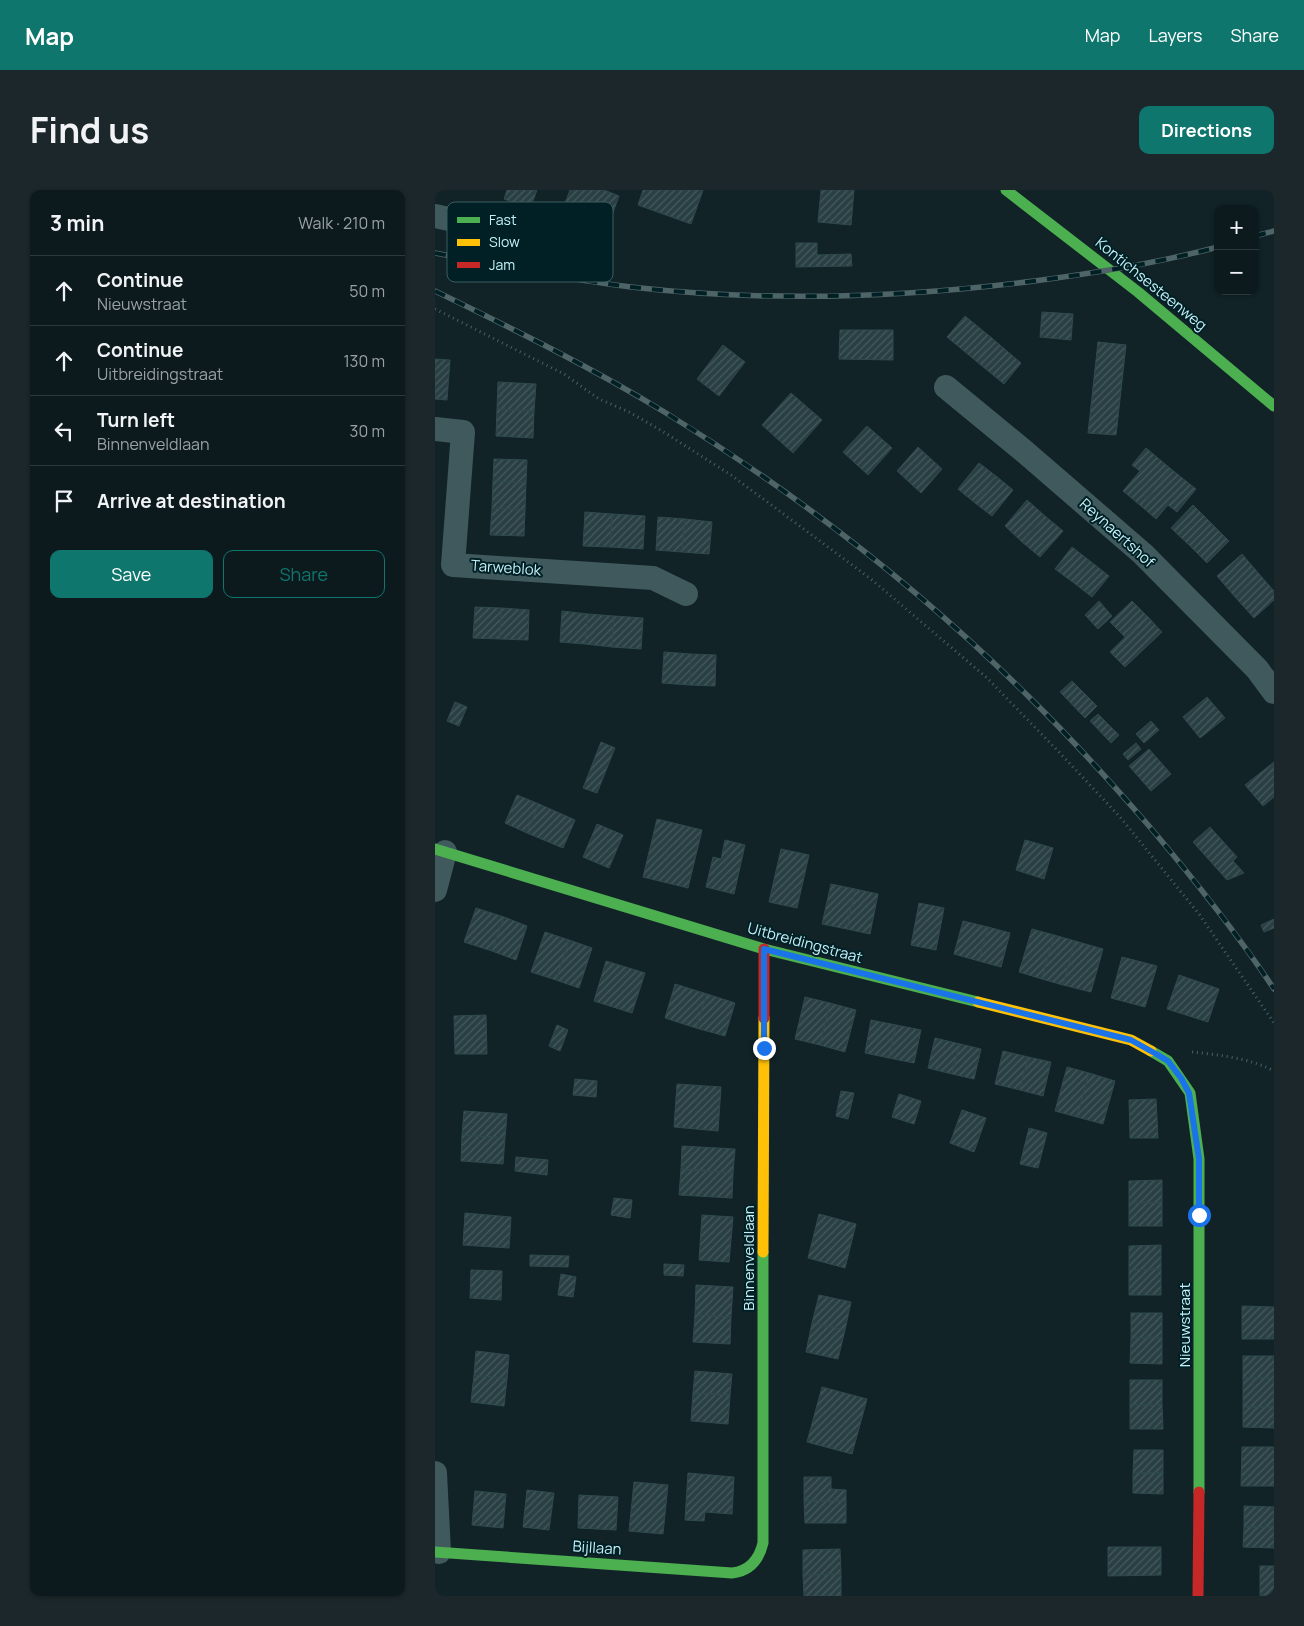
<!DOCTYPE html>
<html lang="en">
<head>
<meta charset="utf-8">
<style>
	:root { --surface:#0d1a1d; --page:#1b272a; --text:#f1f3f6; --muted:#9aa1a4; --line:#2d383b; --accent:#0f766e }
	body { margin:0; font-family:Manrope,sans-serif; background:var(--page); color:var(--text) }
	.controls { position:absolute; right:15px; top:15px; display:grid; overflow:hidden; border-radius:10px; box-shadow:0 1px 4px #0004 }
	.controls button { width:45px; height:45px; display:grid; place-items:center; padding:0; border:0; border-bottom:1px solid var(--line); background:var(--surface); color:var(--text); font:25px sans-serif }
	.stop { position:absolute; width:15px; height:15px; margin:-11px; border:4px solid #1a73e8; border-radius:50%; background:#fff }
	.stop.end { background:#1a73e8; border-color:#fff; box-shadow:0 1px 5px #0008 }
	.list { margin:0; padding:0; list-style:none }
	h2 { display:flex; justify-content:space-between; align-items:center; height:65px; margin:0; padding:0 20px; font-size:21px }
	h2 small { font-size:16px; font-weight:400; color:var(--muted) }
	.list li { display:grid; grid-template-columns:32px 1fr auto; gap:15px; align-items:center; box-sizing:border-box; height:70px; padding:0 20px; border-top:1px solid var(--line) }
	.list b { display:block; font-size:19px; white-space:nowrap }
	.list p { margin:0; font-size:16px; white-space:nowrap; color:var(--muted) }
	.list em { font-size:16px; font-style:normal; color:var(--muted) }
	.actions { display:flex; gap:10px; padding:15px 20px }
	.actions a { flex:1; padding:11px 0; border:1px solid var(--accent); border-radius:10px; text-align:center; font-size:18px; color:var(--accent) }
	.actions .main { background:var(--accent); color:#fff }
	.icon { flex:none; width:28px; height:28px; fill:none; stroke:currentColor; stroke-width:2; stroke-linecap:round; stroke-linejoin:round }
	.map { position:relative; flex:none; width:839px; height:1406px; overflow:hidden; border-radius:10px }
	header { display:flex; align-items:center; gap:30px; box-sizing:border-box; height:70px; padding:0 25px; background:var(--accent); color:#fff }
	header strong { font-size:24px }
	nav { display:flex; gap:28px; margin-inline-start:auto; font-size:18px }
	.intro { display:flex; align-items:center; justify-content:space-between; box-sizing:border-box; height:120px; padding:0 30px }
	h1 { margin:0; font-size:35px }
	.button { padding:12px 22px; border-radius:10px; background:var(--accent); color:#fff; font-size:18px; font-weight:700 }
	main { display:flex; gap:30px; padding:0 30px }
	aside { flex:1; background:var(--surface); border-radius:10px; box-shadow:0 1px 4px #0004 }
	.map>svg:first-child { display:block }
	.building { fill:url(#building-hatch); stroke:#2f4a4e }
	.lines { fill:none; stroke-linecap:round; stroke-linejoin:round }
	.path { stroke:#4c6165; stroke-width:3; stroke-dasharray:1 4; stroke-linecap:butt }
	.street { stroke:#3f595d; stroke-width:24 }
	.fast { stroke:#4caf50; stroke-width:11 }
	.slow { stroke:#ffc107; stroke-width:11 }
	.jam { stroke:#c62828; stroke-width:11 }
	.rail-casing { stroke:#4e6467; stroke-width:5.5 }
	.rail { stroke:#002025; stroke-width:4; stroke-dasharray:11; stroke-linecap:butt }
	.route { stroke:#1a73e8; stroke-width:6 }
	.labels { text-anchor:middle; stroke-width:4; stroke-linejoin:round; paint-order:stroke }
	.street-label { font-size:15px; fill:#c4f1f9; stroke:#002025 }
	.key { fill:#002025; stroke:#3b5f65; stroke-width:1 }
	.key-label { font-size:14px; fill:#c4f1f9 }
</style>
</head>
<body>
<header>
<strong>Map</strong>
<nav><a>Map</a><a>Layers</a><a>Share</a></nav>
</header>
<div class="intro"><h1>Find us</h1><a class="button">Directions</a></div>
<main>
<aside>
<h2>3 min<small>Walk · 210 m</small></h2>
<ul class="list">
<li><svg class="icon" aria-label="ahead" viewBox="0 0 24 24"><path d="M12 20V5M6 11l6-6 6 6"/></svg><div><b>Continue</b><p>Nieuwstraat</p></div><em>50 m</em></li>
<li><svg class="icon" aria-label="ahead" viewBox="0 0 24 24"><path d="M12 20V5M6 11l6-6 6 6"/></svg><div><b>Continue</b><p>Uitbreidingstraat</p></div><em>130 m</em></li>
<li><svg class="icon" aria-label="left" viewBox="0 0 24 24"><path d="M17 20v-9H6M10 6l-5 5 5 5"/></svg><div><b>Turn left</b><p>Binnenveldlaan</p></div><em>30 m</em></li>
<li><svg class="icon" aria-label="arrive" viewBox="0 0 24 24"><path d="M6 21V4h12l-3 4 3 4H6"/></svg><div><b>Arrive at destination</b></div></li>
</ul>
<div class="actions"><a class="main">Save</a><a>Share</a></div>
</aside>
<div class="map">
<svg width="839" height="1406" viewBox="0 0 839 1406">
	<defs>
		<pattern id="building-hatch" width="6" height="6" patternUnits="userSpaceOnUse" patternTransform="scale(1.25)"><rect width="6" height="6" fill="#293f43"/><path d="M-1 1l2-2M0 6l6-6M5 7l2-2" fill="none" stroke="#465b5f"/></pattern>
	</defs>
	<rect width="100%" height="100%" fill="#112327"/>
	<g class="building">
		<polygon points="72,0 102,0 95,19 69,9"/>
		<polygon points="135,0 169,0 184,6 173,36 128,19"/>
		<polygon points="208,0 268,0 256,34 203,15"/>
		<polygon points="386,0 419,0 416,35 383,32"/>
		<polygon points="361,53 382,53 382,65 416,64 417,76 361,77"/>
		<polygon points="607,122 638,124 636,150 605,147"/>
		<polygon points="530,126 558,149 541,171 512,147"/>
		<polygon points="405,140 458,140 458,170 404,169"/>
		<polygon points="558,149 586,173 569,194 541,171"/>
		<polygon points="663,152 691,155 681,245 653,243"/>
		<polygon points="288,155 310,172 284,206 262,189"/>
		<polygon points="0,169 15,170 12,210 0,209"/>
		<polygon points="63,192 101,194 99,221 62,219"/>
		<polygon points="356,203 387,230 358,263 327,235"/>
		<polygon points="62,219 99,221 98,248 61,246"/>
		<polygon points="432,236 457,258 433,285 408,262"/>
		<polygon points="483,257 507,279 486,303 462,281"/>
		<polygon points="711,258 736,279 706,316 688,301 705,281 697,275"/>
		<polygon points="59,269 92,270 91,293 58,291"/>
		<polygon points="544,273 561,286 540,313 523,299"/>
		<polygon points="736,279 761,299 742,322 733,315 721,329 706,316"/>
		<polygon points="561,286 578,300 557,326 540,313"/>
		<polygon points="58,291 91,293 90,320 57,318"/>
		<polygon points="592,310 610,326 587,352 570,336"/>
		<polygon points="758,315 776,333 754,355 736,338"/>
		<polygon points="57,318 90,320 89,346 55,345"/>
		<polygon points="150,322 177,324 175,357 148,356"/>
		<polygon points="177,324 210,326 208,359 175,357"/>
		<polygon points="610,326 628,341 605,367 587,352"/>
		<polygon points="223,327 250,329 247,362 221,360"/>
		<polygon points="250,329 277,332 274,364 247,362"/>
		<polygon points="776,333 794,351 772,373 754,355"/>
		<polygon points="637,357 655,371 639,393 620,379"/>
		<polygon points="807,364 825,385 800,407 782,386"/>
		<polygon points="655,371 674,386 657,407 639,393"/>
		<polygon points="825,385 839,401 839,410 819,428 800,407"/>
		<polygon points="664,411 677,426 663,439 650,425"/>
		<polygon points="697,411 712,426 690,447 675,432"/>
		<polygon points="40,417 66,418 65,449 38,448"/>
		<polygon points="66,418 94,420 93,450 65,449"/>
		<polygon points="127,421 153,424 150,454 125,452"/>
		<polygon points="153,424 179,426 177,457 150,454"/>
		<polygon points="179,426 208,428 206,459 177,457"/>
		<polygon points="712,426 727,442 690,477 675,462"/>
		<polygon points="229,462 256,464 255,495 227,493"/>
		<polygon points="256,464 281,465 280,496 255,495"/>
		<polygon points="637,491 662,516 650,528 625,502"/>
		<polygon points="772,507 790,528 765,548 748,527"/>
		<polygon points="20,512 32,517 24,536 12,531"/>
		<polygon points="663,524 684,545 676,553 655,531"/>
		<polygon points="716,531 724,540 709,553 701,544"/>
		<polygon points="166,552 180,558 162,603 148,598"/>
		<polygon points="701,553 706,559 693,570 688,564"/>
		<polygon points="714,559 736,584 716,601 694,576"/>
		<polygon points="839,572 839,607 828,616 810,595"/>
		<polygon points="82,605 104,614 92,643 70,633"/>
		<polygon points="104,614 140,630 128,658 92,643"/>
		<polygon points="222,629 267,640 253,698 208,687"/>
		<polygon points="162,634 188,645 174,678 148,667"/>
		<polygon points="775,637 802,667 798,671 809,683 792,690 758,652"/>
		<polygon points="290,650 310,655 299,704 271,697 278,667 286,669"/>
		<polygon points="590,650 618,658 609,689 581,680"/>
		<polygon points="346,659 374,665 362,718 334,712"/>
		<polygon points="396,694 420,699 412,739 387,734"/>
		<polygon points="420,699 443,704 435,744 412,739"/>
		<polygon points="484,713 509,718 501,760 476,755"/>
		<polygon points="41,718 69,727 57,761 29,752"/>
		<polygon points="69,727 92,736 81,770 57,761"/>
		<polygon points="839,729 839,738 829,742 826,735"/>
		<polygon points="528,731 553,737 544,771 519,764"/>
		<polygon points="553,737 575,743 566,777 544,771"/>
		<polygon points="597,739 619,745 607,789 584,782"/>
		<polygon points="110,742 134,750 121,790 96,782"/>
		<polygon points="619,745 640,751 628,795 607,789"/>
		<polygon points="134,750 157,758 144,798 121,790"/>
		<polygon points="640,751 668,759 656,802 628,795"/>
		<polygon points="687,767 722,776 710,817 676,808"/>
		<polygon points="171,771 210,783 197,823 159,811"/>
		<polygon points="744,785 784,799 773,832 732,819"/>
		<polygon points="240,794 272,804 261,838 230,828"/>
		<polygon points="272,804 300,813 290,846 261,838"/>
		<polygon points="370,807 395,813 385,855 360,849"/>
		<polygon points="395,813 421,820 410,862 385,855"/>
		<polygon points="51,825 52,864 20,864 19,826"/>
		<polygon points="436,830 461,835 454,868 430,863"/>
		<polygon points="122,835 133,840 125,861 114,856"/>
		<polygon points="461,835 486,840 479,873 454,868"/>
		<polygon points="500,848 525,854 517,884 493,878"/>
		<polygon points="525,854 546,859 539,889 517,884"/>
		<polygon points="568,861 593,867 585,900 560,894"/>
		<polygon points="593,867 616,872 608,906 585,900"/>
		<polygon points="632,877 654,883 642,927 620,921"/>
		<polygon points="654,883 680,891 668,934 642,927"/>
		<polygon points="140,889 162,891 161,907 138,905"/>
		<polygon points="242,894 286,897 283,941 239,937"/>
		<polygon points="406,901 419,903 413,929 401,926"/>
		<polygon points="464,904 486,911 479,934 457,927"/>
		<polygon points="721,909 723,948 695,948 694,910"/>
		<polygon points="527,920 551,928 539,962 515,953"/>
		<polygon points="29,921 72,924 70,948 27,945"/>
		<polygon points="594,938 612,943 603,978 585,974"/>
		<polygon points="27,945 70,948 68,974 26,971"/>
		<polygon points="247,956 300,959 298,983 246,979"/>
		<polygon points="81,967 113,970 112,985 80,981"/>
		<polygon points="246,979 298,983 297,1008 244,1005"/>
		<polygon points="727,990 727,1013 694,1013 694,991"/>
		<polygon points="179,1008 197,1010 195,1028 176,1025"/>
		<rect x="694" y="1013" width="33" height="23"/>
		<polygon points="30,1023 76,1027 74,1058 28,1055"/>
		<polygon points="384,1024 421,1034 410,1078 373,1068"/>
		<polygon points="267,1025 298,1027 294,1072 264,1070"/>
		<polygon points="726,1055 726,1079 694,1080 694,1056"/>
		<polygon points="95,1065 134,1066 133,1077 95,1076"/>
		<polygon points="229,1074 249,1075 248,1086 229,1085"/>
		<polygon points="726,1079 726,1105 694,1105 694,1080"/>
		<polygon points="36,1080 67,1081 66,1110 35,1108"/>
		<polygon points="126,1084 141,1087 138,1107 123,1105"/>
		<polygon points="261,1095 298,1097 296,1127 260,1125"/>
		<polygon points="384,1105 416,1112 410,1140 377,1133"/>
		<polygon points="807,1116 839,1117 839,1149 807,1149"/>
		<rect x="696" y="1123" width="31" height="25"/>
		<polygon points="260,1125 296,1127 295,1154 258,1152"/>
		<polygon points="377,1133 410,1140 403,1169 371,1162"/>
		<polygon points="696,1148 727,1148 727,1174 695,1173"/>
		<polygon points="41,1161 74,1165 72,1189 39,1185"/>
		<rect x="808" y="1166" width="31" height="22"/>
		<polygon points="260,1181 297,1184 295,1205 258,1203"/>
		<polygon points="39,1185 72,1189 69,1216 36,1212"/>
		<rect x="808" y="1188" width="31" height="29"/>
		<rect x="695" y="1190" width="32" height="25"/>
		<polygon points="387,1197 432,1209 417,1264 372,1252"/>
		<polygon points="258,1203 295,1205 293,1234 256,1231"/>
		<polygon points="695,1215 727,1215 728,1239 695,1239"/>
		<polygon points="808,1217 839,1217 839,1238 808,1237"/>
		<polygon points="807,1257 839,1257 839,1296 806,1296"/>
		<polygon points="699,1260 728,1260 728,1283 698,1283"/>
		<polygon points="253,1283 299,1287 297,1324 270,1322 269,1331 250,1330"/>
		<polygon points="698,1283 728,1283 728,1304 698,1303"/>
		<polygon points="369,1287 396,1287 396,1299 411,1300 411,1311 369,1311"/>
		<polygon points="199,1292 233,1295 228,1344 194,1341"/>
		<polygon points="92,1300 119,1303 114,1340 88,1337"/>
		<polygon points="40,1301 71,1304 68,1338 37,1335"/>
		<polygon points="144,1305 183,1307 181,1340 143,1338"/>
		<polygon points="369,1311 411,1311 411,1333 370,1333"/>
		<polygon points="809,1316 839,1317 839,1337 809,1337"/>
		<polygon points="809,1337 839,1337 839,1358 808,1357"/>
		<polygon points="673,1357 726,1357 726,1385 673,1386"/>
		<polygon points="405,1359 406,1384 368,1385 368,1360"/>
		<rect x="825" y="1376" width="14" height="30"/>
		<polygon points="406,1384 406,1406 369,1406 368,1385"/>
	</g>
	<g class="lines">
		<g class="path">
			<polyline points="0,119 129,184 164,209 194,222 227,241 296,285 436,389 552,488 622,560 685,627 764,724 839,833"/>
			<path d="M757 862C784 865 815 868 839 881"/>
		</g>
		<g class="street">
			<polyline points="0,26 92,46"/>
			<polyline points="511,197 590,262 708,364 822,479 839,502"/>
			<polyline points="0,239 28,242 18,375 218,388 251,404"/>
			<polyline points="0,700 10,662"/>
			<polyline points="0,1283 4,1362"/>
		</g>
		<g class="fast">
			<polyline points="571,0 703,102 839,216"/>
			<polyline points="0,659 329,759 543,812"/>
			<polyline points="716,861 733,871 755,903 764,969 764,1302"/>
			<path d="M0 1362 297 1383C315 1381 324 1370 328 1353V1062"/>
		</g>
		<g class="slow">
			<polyline points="543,812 696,850 716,861"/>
			<polyline points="328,1062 329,828"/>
		</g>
		<g class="jam">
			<polyline points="329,828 329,759"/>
			<polyline points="763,1406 764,1302"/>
		</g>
		<defs>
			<g id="rail">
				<polyline points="820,46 839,41"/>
				<path d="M0 63C65 76 130 89 196 97 329 112 466 108 599 91 661 83 723 73 783 57"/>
				<path d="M0 101C78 139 156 177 231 223 361 303 484 398 593 506 635 547 675 591 714 636 758 688 801 742 839 799"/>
			</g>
		</defs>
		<use href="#rail" class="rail-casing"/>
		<use href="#rail" class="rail"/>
	</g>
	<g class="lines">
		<polyline class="route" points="329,858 329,759 696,850 723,865 733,871 746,888 754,903 764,969 764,1025"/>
	</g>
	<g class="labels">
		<g class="street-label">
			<text transform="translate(716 94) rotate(39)" y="5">Kontichsesteenweg</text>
			<text transform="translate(682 343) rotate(42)" y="5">Reynaertshof</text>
			<text transform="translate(71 378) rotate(4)" y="5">Tarweblok</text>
			<text transform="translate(370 753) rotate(15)" y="5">Uitbreidingstraat</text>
			<text transform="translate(314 1068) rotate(-90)" y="5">Binnenveldlaan</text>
			<text transform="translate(750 1135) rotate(-90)" y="5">Nieuwstraat</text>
			<text transform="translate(162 1358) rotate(4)" y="5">Bijllaan</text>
		</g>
	</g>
	<rect x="12" y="12" width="166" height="80" rx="8" class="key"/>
	<rect x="22" y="27" width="23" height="6" fill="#4caf50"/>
	<rect x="22" y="49" width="23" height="7" fill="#ffc107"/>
	<rect x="22" y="72" width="23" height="6" fill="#c62828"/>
	<g class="key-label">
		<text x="54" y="35">Fast</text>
		<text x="54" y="57">Slow</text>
		<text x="54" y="80">Jam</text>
	</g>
</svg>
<div class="controls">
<button>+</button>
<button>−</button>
</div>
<div class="stop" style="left:764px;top:1025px"></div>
<div class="stop end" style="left:329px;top:858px"></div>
</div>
</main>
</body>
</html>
